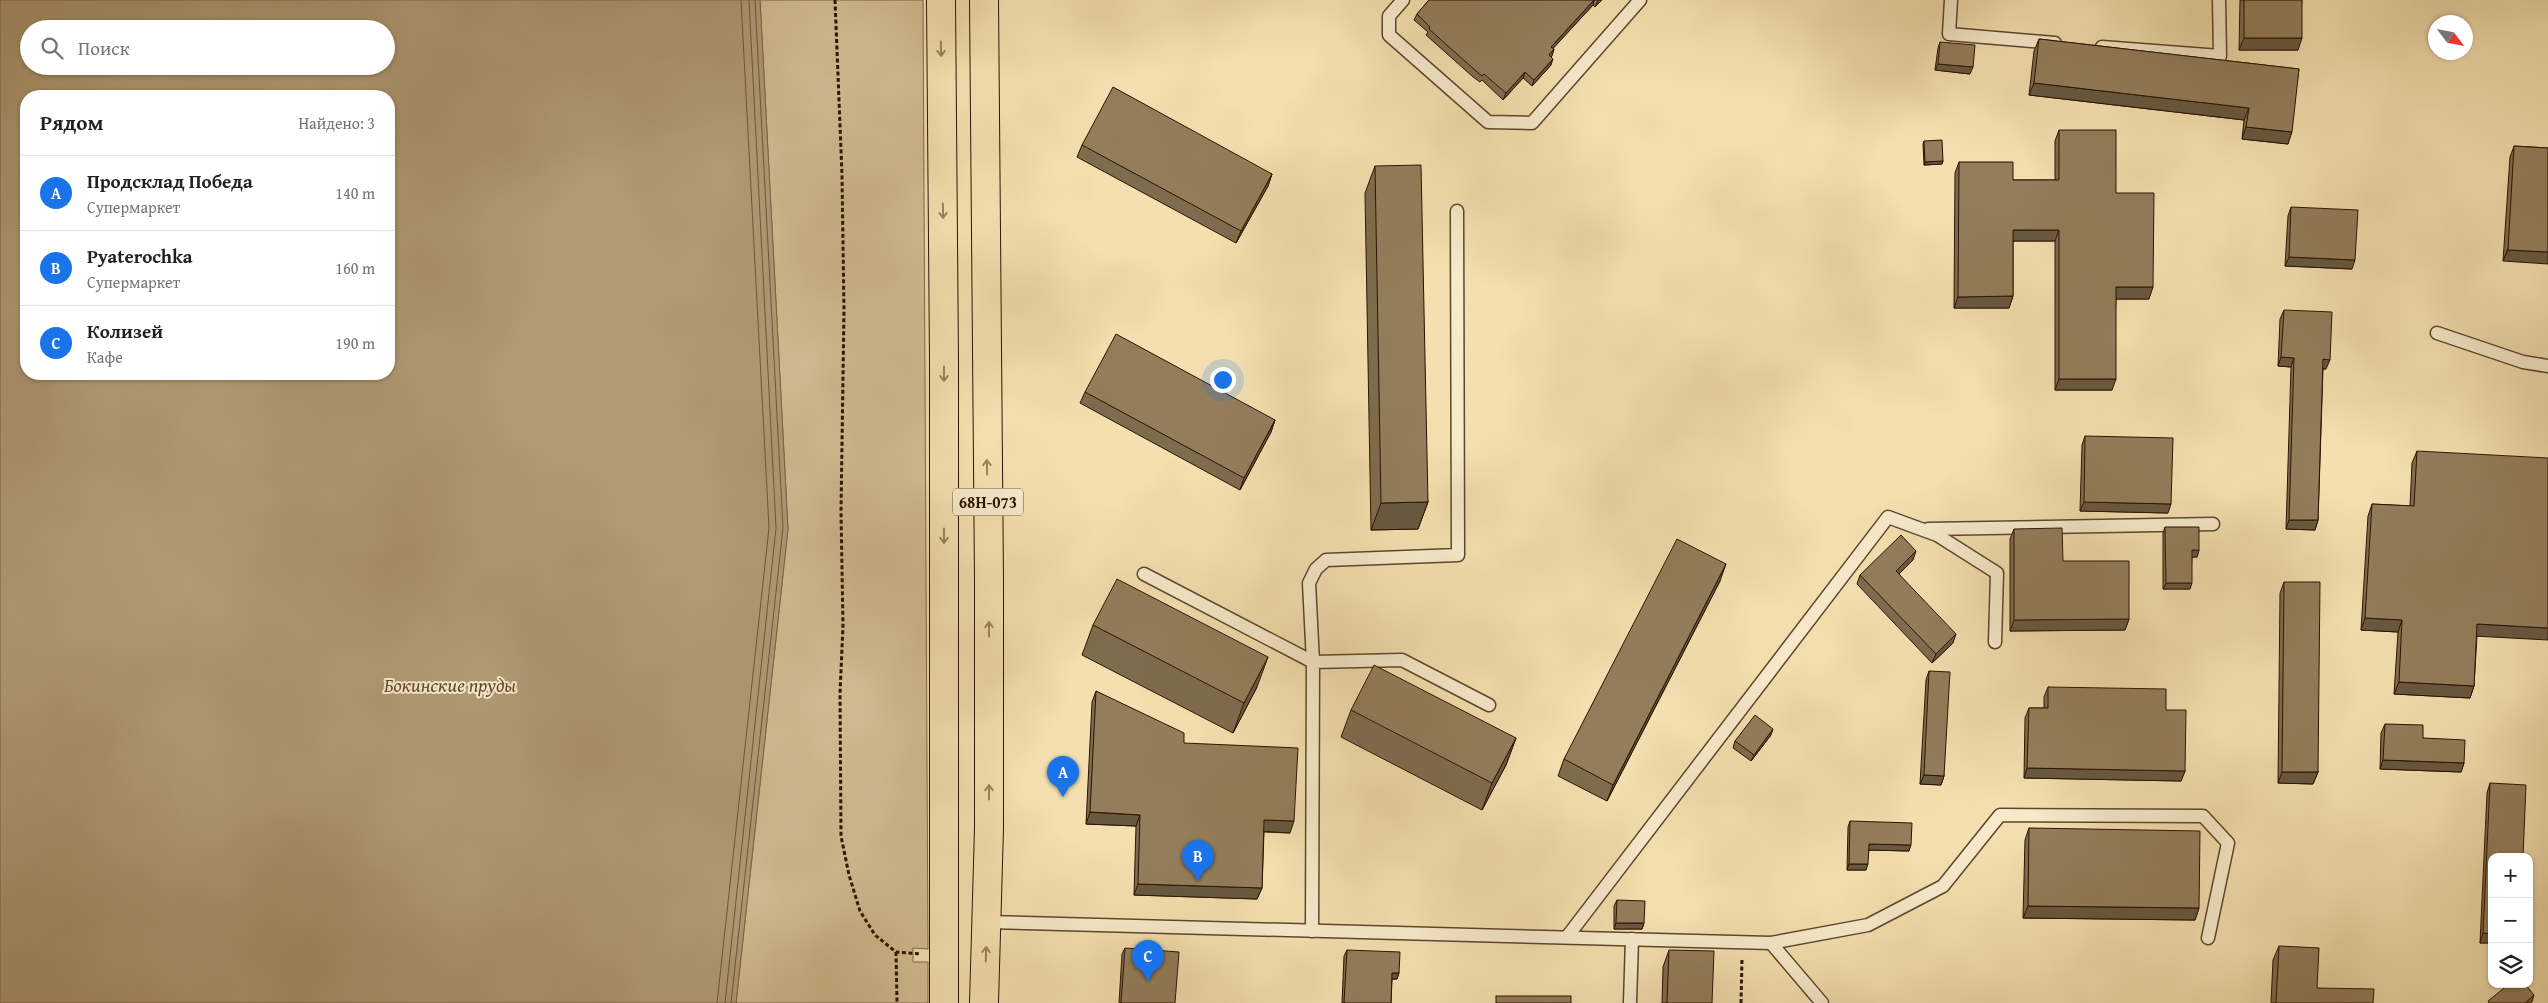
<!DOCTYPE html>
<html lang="ru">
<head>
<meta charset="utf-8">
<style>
	:root { --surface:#fff; --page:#f2f2f2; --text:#202124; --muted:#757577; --line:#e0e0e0; --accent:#1a73e8 }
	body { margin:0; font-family:"Gentium Book Plus",serif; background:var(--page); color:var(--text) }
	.controls { position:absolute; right:15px; bottom:15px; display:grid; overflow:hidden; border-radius:10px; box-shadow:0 1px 4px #0004 }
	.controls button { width:45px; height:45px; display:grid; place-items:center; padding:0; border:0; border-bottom:1px solid var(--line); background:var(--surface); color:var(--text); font:25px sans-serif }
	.compass { position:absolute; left:2428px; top:15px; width:45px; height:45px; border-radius:50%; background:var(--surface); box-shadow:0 1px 4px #0004; rotate:122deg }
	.you { position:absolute; left:1222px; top:379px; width:18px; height:18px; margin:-12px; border:4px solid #fff; border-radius:50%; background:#1a73e8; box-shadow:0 0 0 8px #1a73e833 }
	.badge { display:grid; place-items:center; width:32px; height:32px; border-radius:50%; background:var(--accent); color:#fff; font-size:16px; font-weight:700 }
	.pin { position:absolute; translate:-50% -41px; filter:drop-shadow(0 1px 2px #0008) }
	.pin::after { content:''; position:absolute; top:26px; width:18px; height:15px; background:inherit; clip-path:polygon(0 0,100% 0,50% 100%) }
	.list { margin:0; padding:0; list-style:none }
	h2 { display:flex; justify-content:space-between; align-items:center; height:65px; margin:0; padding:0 20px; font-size:21px }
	h2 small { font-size:16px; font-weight:400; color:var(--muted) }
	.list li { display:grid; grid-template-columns:32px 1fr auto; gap:15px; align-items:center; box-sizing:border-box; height:75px; padding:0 20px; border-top:1px solid var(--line) }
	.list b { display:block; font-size:19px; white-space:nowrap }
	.list p { margin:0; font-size:16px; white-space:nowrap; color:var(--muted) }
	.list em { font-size:16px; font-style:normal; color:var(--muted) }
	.icon { flex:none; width:28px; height:28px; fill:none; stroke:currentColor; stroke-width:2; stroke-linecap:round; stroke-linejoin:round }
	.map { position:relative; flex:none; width:2548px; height:1003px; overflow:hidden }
	.search { position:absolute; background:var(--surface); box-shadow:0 1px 4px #0004; left:20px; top:20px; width:375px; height:55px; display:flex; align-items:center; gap:12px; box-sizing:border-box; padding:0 18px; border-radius:28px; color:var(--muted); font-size:19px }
	.panel { position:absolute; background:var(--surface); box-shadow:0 1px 4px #0004; left:20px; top:90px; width:375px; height:290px; border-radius:20px }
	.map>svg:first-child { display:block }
	.green { fill:#d1bc91; stroke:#7e6848 }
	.water { fill:#af9a74; stroke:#7a6446; fill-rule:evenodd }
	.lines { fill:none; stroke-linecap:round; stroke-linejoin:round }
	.shore { stroke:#6d563a; stroke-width:1 }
	.lane-casing { stroke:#5d462c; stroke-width:15 }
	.primary-casing { stroke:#2b1300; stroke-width:30 }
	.path { stroke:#2b1300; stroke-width:3; stroke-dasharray:4 2.5; stroke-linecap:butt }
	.lane { stroke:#f7eacb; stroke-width:12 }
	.primary { stroke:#f3dfaf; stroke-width:28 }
	.wall { fill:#7e6c4e; stroke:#2b1300 }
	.shaded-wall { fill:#675840; stroke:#2b1300 }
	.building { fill:#937d5b; stroke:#2b1300 }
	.oneway { stroke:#998360 }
	.labels { text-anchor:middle; stroke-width:4; stroke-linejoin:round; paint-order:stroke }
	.shield { fill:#f7eacb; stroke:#68543d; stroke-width:1 }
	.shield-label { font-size:16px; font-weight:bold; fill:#2b1300 }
	.water-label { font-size:19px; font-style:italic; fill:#60492e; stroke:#f7eacb }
</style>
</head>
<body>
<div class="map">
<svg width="2548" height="1003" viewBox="0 0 2548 1003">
	<rect width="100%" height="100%" fill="#f3dfaf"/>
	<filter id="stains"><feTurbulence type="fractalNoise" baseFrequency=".004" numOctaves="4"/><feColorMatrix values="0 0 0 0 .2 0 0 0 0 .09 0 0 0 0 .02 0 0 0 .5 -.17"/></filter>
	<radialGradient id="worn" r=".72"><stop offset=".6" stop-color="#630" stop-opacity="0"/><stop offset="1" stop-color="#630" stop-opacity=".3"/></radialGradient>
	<polygon class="green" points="760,0 923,0 928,949 913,948 913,962 928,962 928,1003 736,1003 788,529"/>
	<path class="water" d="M0 0H760L788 529 736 1003H0ZM29 29H386V66H29ZM26 96H389V374H26Z"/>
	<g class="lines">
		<g class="shore">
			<polyline points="717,1003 769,528 741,0"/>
			<polyline points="725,1003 776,528 749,0"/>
			<polyline points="731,1003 783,528 755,0"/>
		</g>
		<defs>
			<g id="lane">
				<polyline points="1403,0 1389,16 1389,35 1488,122 1532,123 1640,0"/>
				<polyline points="1951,0 1949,34 2055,43"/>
				<polyline points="2102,47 2220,56 2219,0"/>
				<polyline points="2437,333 2523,362 2548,366"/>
				<polyline points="1928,529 2213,524"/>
				<polyline points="1144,574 1313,662 1309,583 1316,569 1326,560 1458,555 1457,211"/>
				<polyline points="987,922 1771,943 1868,925 1943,886 2000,815 2203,816 2228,843 2208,938"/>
				<polyline points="1312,931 1313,662 1402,660 1489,705"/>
				<polyline points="1567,937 1888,517 1937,535 1997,573 1995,642"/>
				<polyline points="1771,943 1822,1003"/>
				<polyline points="1630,1003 1632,939"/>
			</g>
			<g id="primary">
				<polyline points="941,0 944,361 944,1003"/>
				<polyline points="984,0 989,581 989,828 984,1003"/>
			</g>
		</defs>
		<use href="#lane" class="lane-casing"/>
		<use href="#primary" class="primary-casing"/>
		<g class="path">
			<polyline points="835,0 842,175 844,310 841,511 843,626 840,693 841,836 849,875 860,911 875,935 896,952 921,954"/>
			<polyline points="896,952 897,1003"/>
			<polyline points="1741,1003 1742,959"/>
		</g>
		<use href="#lane" class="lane"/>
		<use href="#primary" class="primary"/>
	</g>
	<g class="wall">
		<polygon points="1429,0 1602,0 1595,7 1593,5 1553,48 1554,49 1551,57 1551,65 1532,86 1523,78 1503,100 1482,80 1480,82 1473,77 1426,35 1428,32 1414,20 1417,14"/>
		<polygon points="2240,0 2302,0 2298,50 2239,50"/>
		<polygon points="2039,39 2299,69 2288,144 2242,139 2244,120 2029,95 2034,51"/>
		<polygon points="1940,42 1970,74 1935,70 1938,48"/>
		<polygon points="2059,130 2116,193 2149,299 2116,299 2112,390 2055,390 2055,241 2013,241 2013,296 2009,308 1954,308 1955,173 1959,162 2013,180 2055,180 2055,141"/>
		<polygon points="1924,141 1943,161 1942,164 1924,165 1923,144"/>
		<polygon points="1082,145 1272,174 1268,186 1236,243 1077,157"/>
		<polygon points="2514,146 2548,148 2503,261 2510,157"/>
		<polygon points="1375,166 1428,502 1418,529 1371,530 1365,193"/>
		<polygon points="2291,207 2352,269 2285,266 2288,216"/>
		<polygon points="2284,310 2326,369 2323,369 2318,520 2315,530 2286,529 2291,367 2278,366 2280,319"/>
		<polygon points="1085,392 1275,420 1271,432 1240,490 1080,403"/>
		<polygon points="2085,436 2168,513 2080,511 2082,445"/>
		<polygon points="2417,451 2477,636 2474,686 2470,698 2394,694 2398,632 2361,630 2368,516 2372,504 2410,506 2412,463"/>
		<polygon points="2165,527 2199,550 2197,557 2192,557 2190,589 2163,589 2163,533"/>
		<polygon points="2014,529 2063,561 2129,619 2125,630 2010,631 2010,539"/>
		<polygon points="1913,560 1899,574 1953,643 1932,663 1857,584 1860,575"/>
		<polygon points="1720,581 1607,801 1558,776 1564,759"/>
		<polygon points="2284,582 2318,772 2313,784 2278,783 2280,593"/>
		<polygon points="1093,625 1257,687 1233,733 1082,655"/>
		<polygon points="1929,671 1944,776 1941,785 1920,784 1926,680"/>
		<polygon points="2048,687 2166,710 2185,771 2181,781 2024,778 2025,718 2029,708 2044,708 2044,697"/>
		<polygon points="1096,691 1290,833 1264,832 1262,888 1257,899 1134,895 1136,826 1086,824 1092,702"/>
		<polygon points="1351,710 1516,738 1506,765 1482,810 1341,737"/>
		<polygon points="2385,724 2423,738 2464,763 2461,772 2380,769 2381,733"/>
		<polygon points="1771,735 1751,761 1733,748 1735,741"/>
		<polygon points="2490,783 2492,943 2480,943 2487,793"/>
		<polygon points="1850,821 1909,851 1869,850 1866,870 1847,870 1848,827"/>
		<polygon points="2029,828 2199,908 2195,920 2023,918 2025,840"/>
		<polygon points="1617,900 1644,923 1642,929 1614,929 1614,906"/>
		<polygon points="2279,946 2317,988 2373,1003 2271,1003 2273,960"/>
		<polygon points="1125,948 1175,1003 1119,1003 1122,954"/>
		<polygon points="1347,950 1399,973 1397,979 1392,979 1391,1003 1342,1003 1344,956"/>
		<polygon points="1669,950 1712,1003 1662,1003 1663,967"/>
	</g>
	<g class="shaded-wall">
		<polygon points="1594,0 1593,5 1549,53 1551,47"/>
		<polygon points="1598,0 1602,0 1595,7 1598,1"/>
		<polygon points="2244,38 2302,38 2298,50 2239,50"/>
		<polygon points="1554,49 1552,56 1547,61 1549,55"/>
		<polygon points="1553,59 1551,65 1532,86 1534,80"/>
		<polygon points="1938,64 1973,67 1970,74 1935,70"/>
		<polygon points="1525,72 1523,78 1503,100 1506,93"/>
		<polygon points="2034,83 2249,108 2244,120 2029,95"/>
		<polygon points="2246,127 2292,132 2288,144 2242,139"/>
		<polygon points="1943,161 1942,164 1924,165 1925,162"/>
		<polygon points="1272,174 1268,186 1236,243 1241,231"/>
		<polygon points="2013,230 2059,230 2055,241 2009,241"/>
		<polygon points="2508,250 2548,252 2548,264 2503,261"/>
		<polygon points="2289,257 2355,260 2352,269 2285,266"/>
		<polygon points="2116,287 2153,287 2149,299 2112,299"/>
		<polygon points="2013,296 2009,308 1954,308 1958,297"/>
		<polygon points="2281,357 2294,358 2291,367 2278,366"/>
		<polygon points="2323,359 2330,360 2326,369 2320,368"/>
		<polygon points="2059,379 2116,379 2112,390 2055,390"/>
		<polygon points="1275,420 1271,432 1240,490 1244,478"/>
		<polygon points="1428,502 1418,529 1371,530 1381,503"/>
		<polygon points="2084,502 2171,504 2168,513 2080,511"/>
		<polygon points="2289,520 2318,520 2315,530 2286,529"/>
		<polygon points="2192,550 2199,550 2197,557 2190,557"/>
		<polygon points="1916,551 1913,560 1893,580 1896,571"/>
		<polygon points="1726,564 1720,581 1607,801 1613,785"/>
		<polygon points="2166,583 2192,583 2190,589 2163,589"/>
		<polygon points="2365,618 2402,620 2398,632 2361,630"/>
		<polygon points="2129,619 2125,630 2010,631 2014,620"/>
		<polygon points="2477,624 2548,628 2548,640 2473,636"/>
		<polygon points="1956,634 1953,643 1932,663 1936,654"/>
		<polygon points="1268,657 1257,687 1233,733 1244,703"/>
		<polygon points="2399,682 2474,686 2470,698 2394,694"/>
		<polygon points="1773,729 1771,735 1751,761 1754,755"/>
		<polygon points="1516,738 1506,765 1482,810 1492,783"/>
		<polygon points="2383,760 2464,763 2461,772 2380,769"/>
		<polygon points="2027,768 2185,771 2181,781 2024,778"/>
		<polygon points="2282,772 2318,772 2313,784 2278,783"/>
		<polygon points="1924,775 1944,776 1941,785 1920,784"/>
		<polygon points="1090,812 1140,815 1136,826 1086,824"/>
		<polygon points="1264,820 1294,821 1290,833 1260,831"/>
		<polygon points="1869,844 1911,845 1909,851 1867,850"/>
		<polygon points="1849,864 1868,864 1866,870 1847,870"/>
		<polygon points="1138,884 1262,888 1257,899 1134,895"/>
		<polygon points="2028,906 2199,908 2195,920 2023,918"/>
		<polygon points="1616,923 1644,923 1642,929 1614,929"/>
		<polygon points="2483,933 2492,934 2492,943 2480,943"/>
		<polygon points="1392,973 1399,973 1397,979 1390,979"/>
		<polygon points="2534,995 2532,1002 2530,1003 2525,1003"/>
	</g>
	<g class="building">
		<polygon points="1429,0 1594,0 1551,47 1554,49 1549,55 1553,59 1534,80 1525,72 1506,93 1484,74 1482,76 1476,71 1429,29 1430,27 1417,14"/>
		<rect x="2244" y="0" width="58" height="38"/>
		<polygon points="2039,39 2299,69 2292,132 2246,127 2249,108 2034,83"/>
		<polygon points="1940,42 1975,45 1973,67 1938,64"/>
		<polygon points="1113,87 1272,174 1241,231 1082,145"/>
		<polygon points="2059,130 2116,130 2116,193 2154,193 2153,287 2116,287 2116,379 2059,379 2059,230 2013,230 2013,296 1958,297 1959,162 2013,162 2013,180 2059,180"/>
		<polygon points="1942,140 1943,161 1925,162 1924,141"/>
		<polygon points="2514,146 2548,148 2548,252 2508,250"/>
		<polygon points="1421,165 1428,502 1381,503 1375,166"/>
		<polygon points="2291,207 2358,210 2355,260 2289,257"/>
		<polygon points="2284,310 2332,312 2330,360 2323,359 2318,520 2289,520 2294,358 2281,357"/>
		<polygon points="1116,334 1275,420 1244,478 1085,392"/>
		<polygon points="2085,436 2173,438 2171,504 2084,502"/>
		<polygon points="2417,451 2548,458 2548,628 2477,624 2474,686 2399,682 2402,620 2365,618 2372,504 2414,506"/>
		<polygon points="2165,527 2199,527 2199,550 2192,550 2192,583 2166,583"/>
		<polygon points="2062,528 2063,561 2129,561 2129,619 2014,620 2014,529"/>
		<polygon points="1901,535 1916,551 1896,571 1956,634 1936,654 1860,575"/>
		<polygon points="1677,539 1726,564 1613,785 1564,759"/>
		<polygon points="1117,579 1268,657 1244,703 1093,625"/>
		<polygon points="2284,582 2320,582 2318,772 2282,772"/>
		<polygon points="1374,665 1516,738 1492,783 1351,710"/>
		<polygon points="1929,671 1950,672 1944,776 1924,775"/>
		<polygon points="2048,687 2166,689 2166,710 2186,710 2185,771 2027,768 2029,708 2048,708"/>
		<polygon points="1096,691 1184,733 1184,743 1298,748 1294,821 1264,820 1262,888 1138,884 1140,815 1090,812"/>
		<polygon points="1755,715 1773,729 1754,755 1735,741"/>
		<polygon points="2385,724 2423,725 2423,738 2465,740 2464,763 2383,760"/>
		<polygon points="2490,783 2526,785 2523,857 2492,857 2492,934 2483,933"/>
		<polygon points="1850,821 1912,823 1911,845 1869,844 1868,864 1849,864"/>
		<polygon points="2029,828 2200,831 2199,908 2028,906"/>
		<polygon points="1617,900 1645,901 1644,923 1616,923"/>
		<polygon points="2279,946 2319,948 2317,988 2374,989 2373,1003 2276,1003"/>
		<polygon points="1125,948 1179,952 1175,1003 1121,1003"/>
		<polygon points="1347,950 1400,952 1399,973 1392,973 1391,1003 1344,1003"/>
		<polygon points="1669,950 1714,951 1712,1003 1667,1003"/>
		<polygon points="2509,984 2525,984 2534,995 2525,1003 2489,1003 2488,1001"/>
		<rect x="1496" y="996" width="75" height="7"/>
	</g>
	<defs><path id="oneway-shaft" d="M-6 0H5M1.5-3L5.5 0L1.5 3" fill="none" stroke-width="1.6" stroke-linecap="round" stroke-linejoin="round" transform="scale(1.25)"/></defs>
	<g class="oneway">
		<use href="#oneway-shaft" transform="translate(941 49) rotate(89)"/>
		<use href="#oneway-shaft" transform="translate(943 211) rotate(89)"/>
		<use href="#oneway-shaft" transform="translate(944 374) rotate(90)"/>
		<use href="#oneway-shaft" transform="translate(987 467) rotate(-91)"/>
		<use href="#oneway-shaft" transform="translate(944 536) rotate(90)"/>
		<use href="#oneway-shaft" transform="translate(989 629) rotate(-90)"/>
		<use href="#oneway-shaft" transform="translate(989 792) rotate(-90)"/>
		<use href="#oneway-shaft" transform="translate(986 954) rotate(-88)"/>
	</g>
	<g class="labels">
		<rect class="shield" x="953" y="488.5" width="70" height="27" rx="4"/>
		<g class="shield-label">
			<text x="988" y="508">68Н-073</text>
		</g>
		<g class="water-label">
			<text x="450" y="692">Бокинские пруды</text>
		</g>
	</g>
	<rect width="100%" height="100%" filter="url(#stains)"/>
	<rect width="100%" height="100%" fill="url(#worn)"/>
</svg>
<div class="controls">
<button>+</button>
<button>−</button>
<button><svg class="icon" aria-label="layers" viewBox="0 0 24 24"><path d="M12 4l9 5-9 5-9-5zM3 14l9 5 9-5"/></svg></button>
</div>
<svg class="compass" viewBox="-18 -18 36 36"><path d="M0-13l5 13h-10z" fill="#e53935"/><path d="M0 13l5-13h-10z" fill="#757577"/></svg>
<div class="you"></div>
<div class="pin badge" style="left:1063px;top:797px">A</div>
<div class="pin badge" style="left:1198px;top:881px">B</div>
<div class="pin badge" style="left:1148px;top:981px">C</div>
<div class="search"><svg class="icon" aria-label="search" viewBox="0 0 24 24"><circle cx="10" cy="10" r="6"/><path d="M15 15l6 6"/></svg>Поиск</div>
<section class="panel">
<h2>Рядом<small>Найдено: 3</small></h2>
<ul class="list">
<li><span class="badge">A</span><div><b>Продсклад Победа</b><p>Супермаркет</p></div><em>140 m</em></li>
<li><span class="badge">B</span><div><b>Pyaterochka</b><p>Супермаркет</p></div><em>160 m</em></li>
<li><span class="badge">C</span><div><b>Колизей</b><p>Кафе</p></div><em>190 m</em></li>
</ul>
</section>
</div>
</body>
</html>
